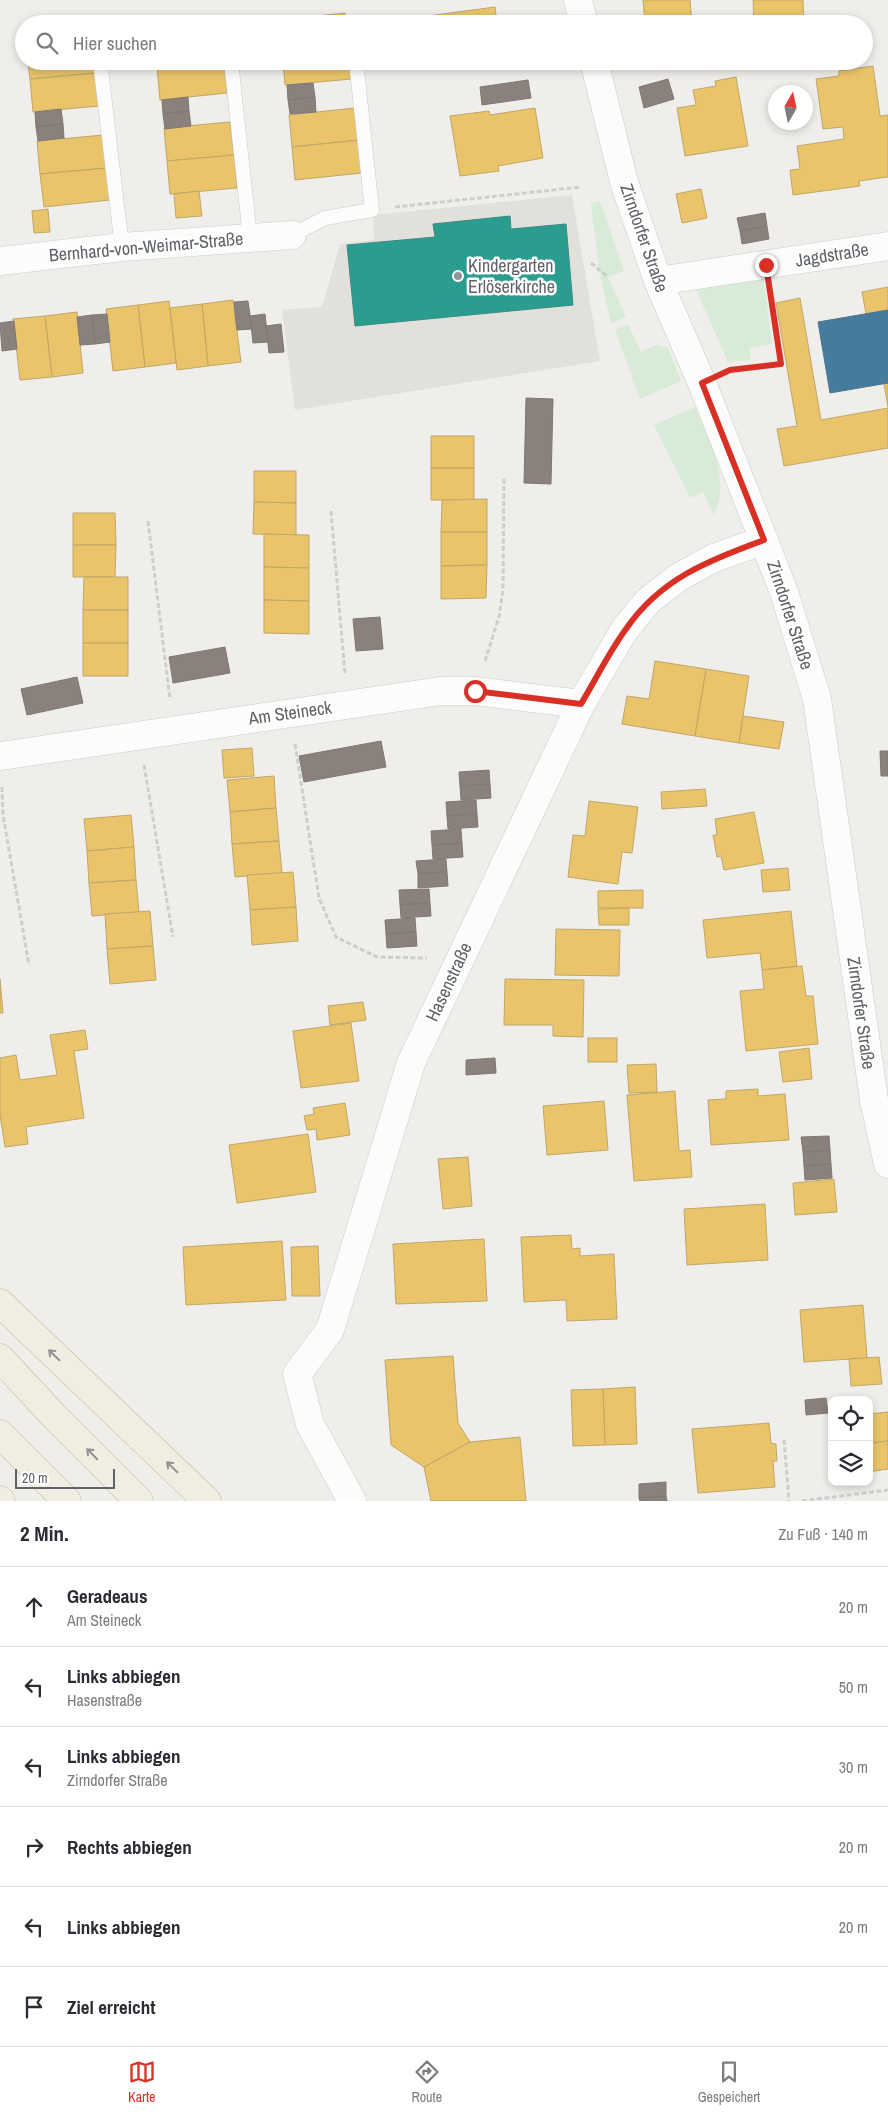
<!DOCTYPE html>
<html lang="de">
<head>
<meta charset="utf-8">
<style>
	:root { --surface:#fff; --page:#f7f7f7; --text:#2b2b33; --muted:#7c7c81; --line:#e1e1e2; --accent:#d93025 }
	body { margin:0; font-family:"Archivo Narrow",sans-serif; background:var(--page); color:var(--text) }
	.controls { position:absolute; right:15px; bottom:15px; display:grid; overflow:hidden; border-radius:10px; box-shadow:0 2px 8px #0003 }
	.controls button { width:45px; height:45px; display:grid; place-items:center; padding:0; border:0; border-bottom:1px solid var(--line); background:var(--surface); color:var(--text); font:25px sans-serif }
	.compass { position:absolute; left:768px; top:85px; width:45px; height:45px; border-radius:50%; background:var(--surface); box-shadow:0 2px 8px #0003; rotate:9deg }
	.scale { position:absolute; left:15px; bottom:12px; width:100px; box-sizing:border-box; padding-left:5px; border:2px solid #5f6368; border-top:0; font-size:14px; line-height:18px; white-space:nowrap; color:#5f6368; -webkit-text-stroke:4px #fff; paint-order:stroke }
	.stop { position:absolute; width:15px; height:15px; margin:-11px; border:4px solid #d93025; border-radius:50%; background:#fff }
	.stop.end { background:#d93025; border-color:#fff; box-shadow:0 1px 5px #0008 }
	.list { margin:0; padding:0; list-style:none }
	h2 { display:flex; justify-content:space-between; align-items:center; height:65px; margin:0; padding:0 20px; font-size:21px }
	h2 small { font-size:16px; font-weight:400; color:var(--muted) }
	.list li { display:grid; grid-template-columns:32px 1fr auto; gap:15px; align-items:center; box-sizing:border-box; height:80px; padding:0 20px; border-top:1px solid var(--line) }
	.list b { display:block; font-size:19px; white-space:nowrap }
	.list p { margin:0; font-size:16px; white-space:nowrap; color:var(--muted) }
	.list em { font-size:16px; font-style:normal; color:var(--muted) }
	.icon { flex:none; width:28px; height:28px; fill:none; stroke:currentColor; stroke-width:2; stroke-linecap:round; stroke-linejoin:round }
	.map { position:relative; flex:none; width:888px; height:1501px; overflow:hidden }
	.search { position:absolute; background:var(--surface); box-shadow:0 2px 8px #0003; left:15px; right:15px; top:15px; height:55px; display:flex; align-items:center; gap:12px; box-sizing:border-box; padding:0 18px; border-radius:28px; color:var(--muted); font-size:19px }
	.sheet { height:545px; background:var(--surface) }
	nav { display:flex; justify-content:space-around; align-items:center; box-sizing:border-box; height:70px; border-top:1px solid var(--line); background:var(--surface); font-size:14px; color:var(--muted) }
	nav a { display:grid; justify-items:center; gap:2px }
	nav .on { color:var(--accent) }
	.map>svg:first-child { display:block }
	.education { fill:#e2e0da }
	.green { fill:#d8ebd6 }
	.homes { fill:#e9c46a; stroke:#c0a769 }
	.schools { fill:#2a9d8f; stroke:#3a8c83 }
	.public { fill:#457b9d; stroke:#4d748d }
	.industry { fill:#8a817c; stroke:#7d7876 }
	.lines { fill:none; stroke-linecap:round; stroke-linejoin:round }
	.lane-casing { stroke:#cbcccc; stroke-width:15 }
	.street-casing { stroke:#cbcccc; stroke-width:29 }
	.secondary-casing { stroke:#cacacb; stroke-width:29 }
	.highway-casing { stroke:#c8b996; stroke-width:29 }
	.path { stroke:#cacfcc; stroke-width:3; stroke-dasharray:5 2.5; stroke-linecap:butt }
	.lane { stroke:#fdfcfc; stroke-width:14 }
	.street { stroke:#fdfcfc; stroke-width:28 }
	.secondary { stroke:#fdfcfc; stroke-width:28 }
	.highway { stroke:#f0ede3; stroke-width:28 }
	.oneway { stroke:#929393 }
	.route { stroke:#d93025; stroke-width:6 }
	.poi-dot { fill:#919496; stroke:#fff; stroke-width:2 }
	.labels { text-anchor:middle; stroke-width:5; stroke-linejoin:round; paint-order:stroke }
	.street-label { font-size:18px; fill:#5f6368; stroke:#fff }
	.poi-label { font-size:18px; fill:#5f6368; stroke:#fff; text-anchor:start }
</style>
</head>
<body>
<div class="map">
<svg width="888" height="1501" viewBox="0 0 888 1501">
	<rect width="100%" height="100%" fill="#efeeea"/>
	<polygon class="education" points="572,195 600,361 295,410 282,310 322,307 340,244 374,240 373,215"/>
	<g class="green">
		<polygon points="600,201 624,271 608,277 626,317 611,323 599,269 591,203"/>
		<polygon points="763,274 772,344 749,348 751,360 728,362 694,285"/>
		<polygon points="628,324 641,352 656,345 668,348 681,381 640,399 615,330"/>
		<path d="M695 407C708 439 732 481 714 515L703 492 690 498 654 425Z"/>
	</g>
	<g class="homes">
		<polygon points="643,0 690,0 692,24 645,24"/>
		<polygon points="753,0 803,0 804,23 754,24"/>
		<polygon points="495,7 497,24 398,24 398,20"/>
		<polygon points="345,13 346,24 279,24 279,20"/>
		<polygon points="28,61 95,61 96,73 30,79"/>
		<polygon points="156,61 211,61 157,67"/>
		<polygon points="211,61 224,61 227,93 160,100 157,67"/>
		<polygon points="283,61 350,61 352,79 285,85"/>
		<polygon points="403,61 427,61 404,64"/>
		<polygon points="442,61 464,61 442,64"/>
		<polygon points="873,66 880,116 888,115 888,177 859,181 860,186 793,195 790,170 800,169 797,146 844,139 843,127 823,129 816,79 839,76 839,71"/>
		<polygon points="96,73 100,106 33,112 30,79"/>
		<polygon points="736,77 748,146 685,156 677,108 696,105 693,90 716,86 715,81"/>
		<polygon points="355,108 359,140 292,147 289,115"/>
		<polygon points="535,108 543,158 498,166 499,171 460,176 450,116 489,111 490,115"/>
		<polygon points="230,122 234,155 167,161 164,128"/>
		<polygon points="104,135 107,168 40,174 37,141"/>
		<polygon points="359,140 362,173 295,180 292,147"/>
		<polygon points="234,155 237,188 170,194 167,161"/>
		<polygon points="107,168 110,200 44,207 40,174"/>
		<polygon points="701,189 707,218 682,223 676,194"/>
		<polygon points="199,191 202,216 176,218 174,194"/>
		<polygon points="48,209 50,232 34,233 32,211"/>
		<polygon points="888,287 888,310 866,314 862,292"/>
		<polygon points="800,298 821,420 888,408 888,448 784,466 777,429 797,426 776,303"/>
		<polygon points="233,300 241,362 208,366 202,304"/>
		<polygon points="169,301 176,363 145,367 138,305"/>
		<polygon points="202,304 208,366 177,370 170,308"/>
		<polygon points="138,305 145,367 113,371 106,309"/>
		<polygon points="77,312 83,373 52,377 45,316"/>
		<polygon points="45,316 52,377 20,380 13,319"/>
		<polygon points="888,383 888,407 884,384"/>
		<rect x="431" y="436" width="43" height="32"/>
		<rect x="431" y="468" width="43" height="32"/>
		<polygon points="254,471 296,471 296,503 254,502"/>
		<polygon points="487,499 487,532 441,532 442,500"/>
		<polygon points="254,502 296,503 296,535 253,534"/>
		<polygon points="73,513 115,513 116,545 73,545"/>
		<polygon points="441,532 487,532 487,565 441,566"/>
		<polygon points="264,534 309,535 309,568 264,567"/>
		<polygon points="73,545 116,545 115,577 73,577"/>
		<polygon points="487,565 486,598 441,599 441,566"/>
		<polygon points="264,567 309,568 309,601 264,600"/>
		<polygon points="84,577 128,577 128,610 83,610"/>
		<polygon points="264,600 309,601 309,634 264,633"/>
		<rect x="83" y="610" width="45" height="33"/>
		<rect x="83" y="643" width="45" height="33"/>
		<polygon points="655,661 706,669 695,736 622,724 627,696 649,699"/>
		<polygon points="706,669 749,676 739,743 695,736"/>
		<polygon points="743,716 784,722 779,749 739,743"/>
		<polygon points="252,748 254,776 224,778 222,750"/>
		<polygon points="274,776 276,808 230,812 227,780"/>
		<polygon points="705,789 707,806 662,809 661,792"/>
		<polygon points="589,801 638,807 632,853 622,852 618,884 568,877 573,835 585,836"/>
		<polygon points="276,808 279,841 232,844 230,812"/>
		<polygon points="754,812 764,863 724,870 721,856 717,857 713,835 717,835 715,819"/>
		<polygon points="131,815 134,847 87,851 84,819"/>
		<polygon points="279,841 282,873 235,877 232,844"/>
		<polygon points="134,847 136,880 89,883 87,851"/>
		<polygon points="788,868 790,890 763,892 761,870"/>
		<polygon points="293,872 296,907 250,910 247,875"/>
		<polygon points="136,880 139,912 92,916 89,883"/>
		<polygon points="643,890 643,908 598,908 598,891"/>
		<polygon points="296,907 298,941 252,945 250,910"/>
		<polygon points="629,908 629,925 599,925 598,909"/>
		<polygon points="150,911 153,946 107,949 105,914"/>
		<polygon points="791,911 797,966 762,970 760,953 707,958 703,920"/>
		<polygon points="556,929 620,930 619,976 555,975"/>
		<polygon points="153,946 156,980 110,984 107,949"/>
		<polygon points="802,966 806,996 813,996 818,1044 746,1051 740,991 764,989 762,970"/>
		<polygon points="0,979 3,1013 0,1013"/>
		<polygon points="505,979 584,980 583,1037 553,1036 553,1025 504,1025"/>
		<polygon points="363,1002 366,1020 330,1025 328,1006"/>
		<polygon points="351,1023 359,1081 301,1088 293,1031"/>
		<polygon points="85,1030 88,1049 74,1051 84,1118 26,1127 28,1144 5,1147 0,1115 0,1058 16,1055 20,1080 57,1075 50,1035"/>
		<rect x="588" y="1038" width="29" height="24"/>
		<polygon points="809,1048 812,1079 783,1082 779,1052"/>
		<polygon points="656,1064 657,1092 629,1093 627,1065"/>
		<polygon points="758,1089 758,1096 785,1094 789,1140 711,1145 708,1100 726,1099 726,1091"/>
		<polygon points="675,1091 679,1151 690,1150 692,1177 634,1181 627,1095"/>
		<polygon points="604,1101 608,1150 547,1155 543,1106"/>
		<polygon points="345,1103 350,1135 317,1140 316,1129 307,1130 304,1116 314,1114 313,1108"/>
		<polygon points="308,1134 316,1192 237,1203 229,1145"/>
		<polygon points="468,1157 472,1206 443,1209 438,1159"/>
		<polygon points="834,1179 837,1212 795,1215 793,1183"/>
		<polygon points="765,1204 768,1260 687,1265 684,1209"/>
		<polygon points="571,1235 572,1249 580,1248 580,1256 614,1254 617,1319 567,1321 566,1300 524,1302 521,1237"/>
		<polygon points="484,1239 487,1301 396,1304 393,1244"/>
		<polygon points="282,1241 286,1300 186,1305 183,1247"/>
		<polygon points="318,1246 320,1296 292,1296 291,1247"/>
		<polygon points="863,1305 867,1358 804,1362 800,1310"/>
		<polygon points="453,1356 458,1423 470,1442 424,1467 391,1445 385,1360"/>
		<polygon points="879,1357 882,1384 851,1386 849,1359"/>
		<polygon points="635,1387 637,1444 605,1445 603,1389"/>
		<polygon points="603,1389 605,1445 573,1446 571,1390"/>
		<polygon points="888,1412 888,1441 869,1443 869,1414"/>
		<polygon points="769,1423 771,1443 776,1444 777,1461 773,1461 775,1487 698,1493 692,1429"/>
		<polygon points="520,1437 526,1501 431,1501 424,1467 470,1442"/>
		<polygon points="888,1441 888,1469 869,1472 869,1443"/>
	</g>
	<polygon class="schools" points="510,216 511,229 566,224 573,305 355,326 347,245 435,237 433,224"/>
	<polygon class="public" points="888,310 888,383 830,393 818,322"/>
	<g class="industry">
		<polygon points="668,79 674,99 644,108 639,87"/>
		<polygon points="528,80 531,98 482,105 480,87"/>
		<polygon points="313,83 315,97 288,100 287,85"/>
		<polygon points="188,97 189,111 163,114 162,100"/>
		<polygon points="315,97 316,112 290,114 288,100"/>
		<polygon points="61,109 63,124 36,127 35,112"/>
		<polygon points="189,111 191,126 165,129 163,114"/>
		<polygon points="63,124 64,138 38,141 36,127"/>
		<polygon points="765,213 767,226 740,231 737,218"/>
		<polygon points="767,226 769,239 742,244 740,231"/>
		<polygon points="248,301 252,329 237,330 234,302"/>
		<polygon points="107,314 110,342 95,344 92,315"/>
		<polygon points="265,314 268,342 253,343 250,316"/>
		<polygon points="92,315 95,344 80,345 77,317"/>
		<polygon points="14,321 17,349 2,351 0,323"/>
		<polygon points="281,324 284,352 269,353 266,326"/>
		<polygon points="526,398 553,399 551,484 524,483"/>
		<polygon points="380,617 383,649 356,651 353,619"/>
		<polygon points="225,647 230,673 173,683 169,657"/>
		<polygon points="77,677 83,703 27,715 21,689"/>
		<polygon points="381,741 386,767 304,782 299,756"/>
		<polygon points="880,751 888,751 888,776 881,776"/>
		<polygon points="489,770 490,784 460,786 459,772"/>
		<polygon points="490,784 491,798 461,800 460,786"/>
		<polygon points="476,800 477,814 447,816 446,802"/>
		<polygon points="477,814 478,827 448,829 447,816"/>
		<polygon points="461,829 462,843 432,845 431,831"/>
		<polygon points="462,843 463,857 433,859 432,845"/>
		<polygon points="446,859 447,872 418,874 416,861"/>
		<polygon points="447,872 448,886 418,888 418,874"/>
		<polygon points="429,889 430,903 400,905 399,890"/>
		<polygon points="430,903 431,916 401,918 400,905"/>
		<polygon points="415,918 416,932 386,934 385,920"/>
		<polygon points="416,932 417,946 387,948 386,934"/>
		<polygon points="495,1058 496,1073 466,1075 466,1060"/>
		<polygon points="829,1136 830,1150 803,1152 801,1137"/>
		<polygon points="830,1150 831,1164 804,1166 803,1152"/>
		<polygon points="831,1164 832,1178 805,1180 804,1166"/>
		<polygon points="826,1398 828,1413 806,1415 805,1400"/>
		<polygon points="666,1482 666,1496 639,1498 639,1484"/>
		<polygon points="666,1496 667,1501 640,1501 639,1498"/>
	</g>
	<g class="lines">
		<defs>
			<g id="lane">
				<polyline points="100,61 122,247"/>
				<polyline points="231,61 250,237"/>
				<polyline points="292,235 325,218 372,210 356,61"/>
			</g>
			<g id="street">
				<polyline points="0,261 122,247 292,235"/>
				<polyline points="658,281 888,246"/>
				<polyline points="1,756 441,691 475,691 581,704"/>
				<polyline points="352,1501 310,1424 297,1374 330,1330 411,1063 581,704 625,629 648,601 679,577 714,558 764,540"/>
			</g>
			<g id="secondary">
				<polyline points="578,0 584,24"/>
				<polyline points="594,61 624,182 658,281 702,383 784,592 817,699 874,1100 888,1164"/>
			</g>
			<g id="highway">
				<polyline points="0,1303 207,1501"/>
				<polyline points="0,1358 55,1417 139,1501"/>
				<polyline points="0,1434 67,1501"/>
				<polyline points="0,1500 1,1501"/>
			</g>
		</defs>
		<use href="#lane" class="lane-casing"/>
		<use href="#street" class="street-casing"/>
		<use href="#secondary" class="secondary-casing"/>
		<use href="#highway" class="highway-casing"/>
		<g class="path">
			<polyline points="395,207 581,187"/>
			<polyline points="591,263 608,277"/>
			<polyline points="730,371 781,364 771,296"/>
			<polyline points="331,511 345,674"/>
			<polyline points="148,521 170,699"/>
			<polyline points="485,661 499,617 503,590 504,477"/>
			<polyline points="295,744 319,898 336,937 377,957 427,958"/>
			<polyline points="144,765 173,937"/>
			<polyline points="2,787 3,815 29,965"/>
			<polyline points="784,1440 789,1501"/>
			<polyline points="802,1501 888,1490"/>
		</g>
		<use href="#lane" class="lane"/>
		<use href="#street" class="street"/>
		<use href="#secondary" class="secondary"/>
		<use href="#highway" class="highway"/>
	</g>
	<defs><path id="oneway-shaft" d="M-6 0H5M1.5-3L5.5 0L1.5 3" fill="none" stroke-width="1.6" stroke-linecap="round" stroke-linejoin="round" transform="scale(1.25)"/></defs>
	<g class="oneway">
		<use href="#oneway-shaft" transform="translate(54 1355) rotate(-136)"/>
		<use href="#oneway-shaft" transform="translate(92 1454) rotate(-135)"/>
		<use href="#oneway-shaft" transform="translate(172 1467) rotate(-136)"/>
	</g>
	<g class="lines">
		<path class="route" d="M475 691 581 704C596 679 609 652 626 629 660 579 709 560 764 540L702 383 730 370 781 364 766 265"/>
	</g>
	<circle class="poi-dot" cx="458" cy="276" r="5"/>
	<g class="labels">
		<g class="street-label">
			<text transform="translate(644 238) rotate(71)" y="6">Zirndorfer Straße</text>
			<text transform="translate(146 247) rotate(-5)" y="6">Bernhard-von-Weimar-Straße</text>
			<text transform="translate(832 255) rotate(-9)" y="6">Jagdstraße</text>
			<text transform="translate(790 615) rotate(72)" y="6">Zirndorfer Straße</text>
			<text transform="translate(290 713) rotate(-8)" y="6">Am Steineck</text>
			<text transform="translate(449 982) rotate(-65)" y="6">Hasenstraße</text>
			<text transform="translate(861 1013) rotate(82)" y="6">Zirndorfer Straße</text>
		</g>
		<g class="poi-label">
			<text x="468" y="272">Kindergarten<tspan x="468" dy="21">Erlöserkirche</tspan></text>
		</g>
	</g>
</svg>
<div class="controls">
<button><svg class="icon" aria-label="locate" viewBox="0 0 24 24"><circle cx="12" cy="12" r="6"/><path d="M12 2v4M12 18v4M2 12h4M18 12h4"/></svg></button>
<button><svg class="icon" aria-label="layers" viewBox="0 0 24 24"><path d="M12 4l9 5-9 5-9-5zM3 14l9 5 9-5"/></svg></button>
</div>
<svg class="compass" viewBox="-18 -18 36 36"><path d="M0-13l5 13h-10z" fill="#e53935"/><path d="M0 13l5-13h-10z" fill="#7c7c81"/></svg>
<div class="scale">20 m</div>
<div class="stop" style="left:475px;top:691px"></div>
<div class="stop end" style="left:766px;top:265px"></div>
<div class="search"><svg class="icon" aria-label="search" viewBox="0 0 24 24"><circle cx="10" cy="10" r="6"/><path d="M15 15l6 6"/></svg>Hier suchen</div>
</div>
<section class="sheet">
<h2>2 Min.<small>Zu Fuß · 140 m</small></h2>
<ul class="list">
<li><svg class="icon" aria-label="ahead" viewBox="0 0 24 24"><path d="M12 20V5M6 11l6-6 6 6"/></svg><div><b>Geradeaus</b><p>Am Steineck</p></div><em>20 m</em></li>
<li><svg class="icon" aria-label="left" viewBox="0 0 24 24"><path d="M17 20v-9H6M10 6l-5 5 5 5"/></svg><div><b>Links abbiegen</b><p>Hasenstraße</p></div><em>50 m</em></li>
<li><svg class="icon" aria-label="left" viewBox="0 0 24 24"><path d="M17 20v-9H6M10 6l-5 5 5 5"/></svg><div><b>Links abbiegen</b><p>Zirndorfer Straße</p></div><em>30 m</em></li>
<li><svg class="icon" aria-label="right" viewBox="0 0 24 24"><path d="M7 20v-9h11M14 6l5 5-5 5"/></svg><div><b>Rechts abbiegen</b></div><em>20 m</em></li>
<li><svg class="icon" aria-label="left" viewBox="0 0 24 24"><path d="M17 20v-9H6M10 6l-5 5 5 5"/></svg><div><b>Links abbiegen</b></div><em>20 m</em></li>
<li><svg class="icon" aria-label="arrive" viewBox="0 0 24 24"><path d="M6 21V4h12l-3 4 3 4H6"/></svg><div><b>Ziel erreicht</b></div></li>
</ul>
</section>
<nav>
<a class="on"><svg class="icon" aria-label="map" viewBox="0 0 24 24"><path d="M3 6l6-2 6 2 6-2v14l-6 2-6-2-6 2zM9 4v14M15 6v14"/></svg>Karte</a>
<a><svg class="icon" aria-label="directions" viewBox="0 0 24 24"><path d="M12 3l9 9-9 9-9-9zM9 14v-3h6M13 9l2 2-2 2"/></svg>Route</a>
<a><svg class="icon" aria-label="saved" viewBox="0 0 24 24"><path d="M7 4h10v16l-5-4-5 4z"/></svg>Gespeichert</a>
</nav>
</body>
</html>
